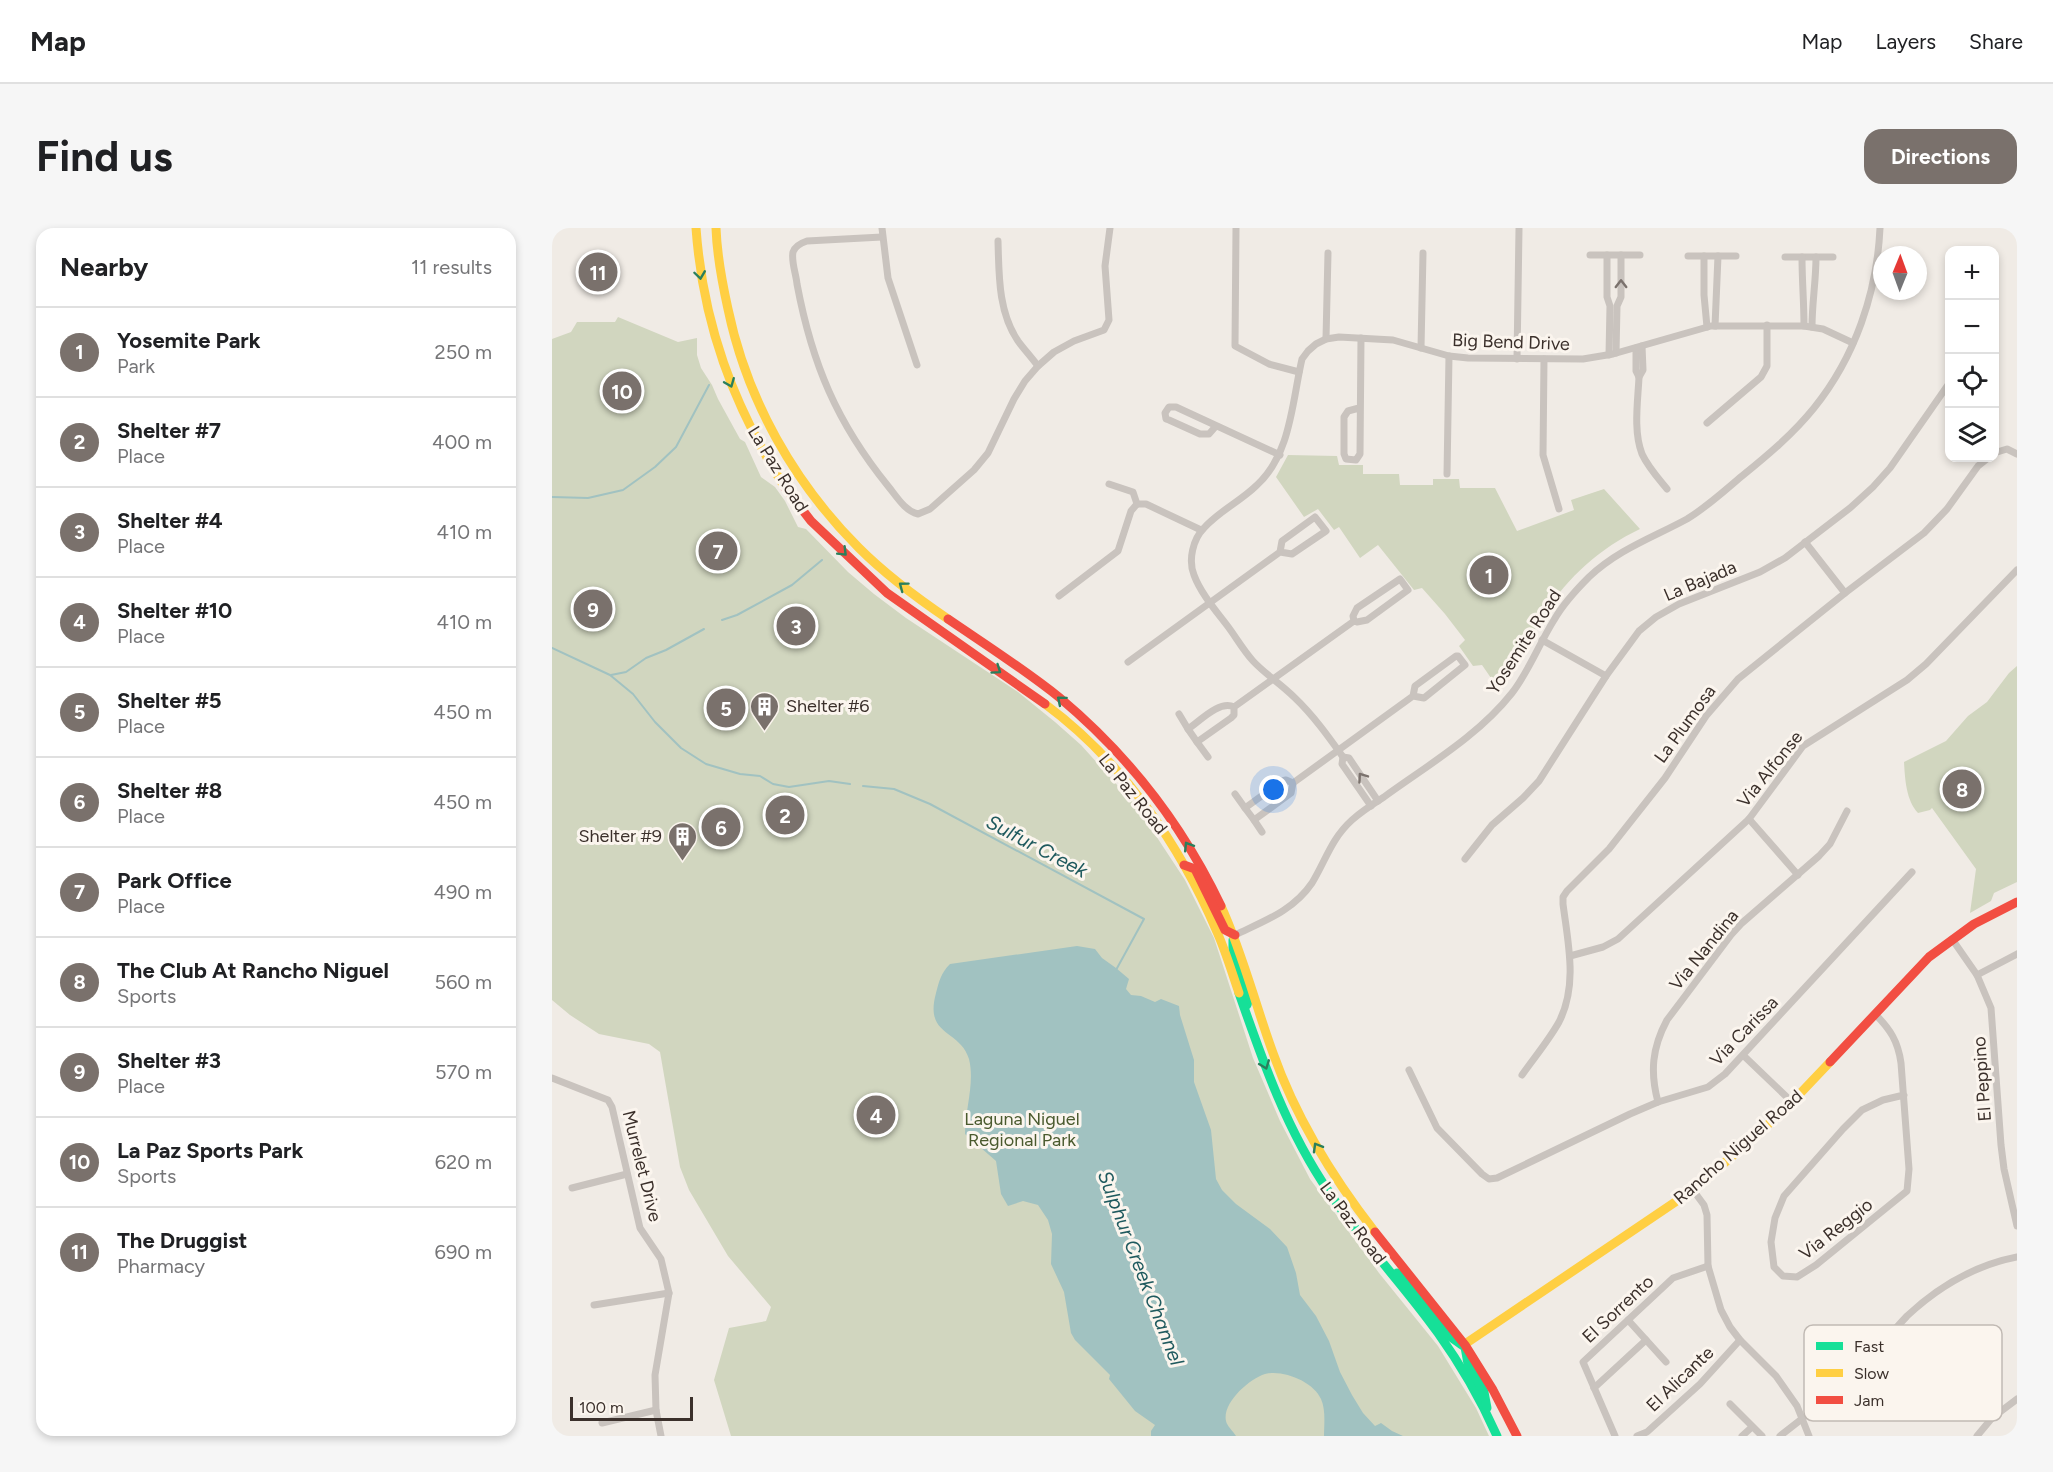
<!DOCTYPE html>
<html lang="en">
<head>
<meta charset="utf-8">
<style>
	:root { --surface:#fff; --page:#f6f6f6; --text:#202124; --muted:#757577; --line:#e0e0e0; --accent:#7a716c }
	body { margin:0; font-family:Figtree,sans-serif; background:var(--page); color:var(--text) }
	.controls { position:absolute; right:18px; top:18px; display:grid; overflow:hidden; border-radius:12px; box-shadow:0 3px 9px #0003 }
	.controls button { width:54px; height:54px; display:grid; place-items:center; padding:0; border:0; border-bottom:2px solid var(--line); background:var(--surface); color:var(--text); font:30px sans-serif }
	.compass { position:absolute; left:1321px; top:18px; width:54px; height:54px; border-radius:50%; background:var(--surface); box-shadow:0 3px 9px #0003; rotate:1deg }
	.scale { position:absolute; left:18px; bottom:15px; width:123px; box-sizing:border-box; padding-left:6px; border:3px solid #3b302b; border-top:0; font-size:16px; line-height:21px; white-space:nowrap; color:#3b302b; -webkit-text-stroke:4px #fbf5ee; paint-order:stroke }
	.you { position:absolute; left:722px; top:562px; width:21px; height:21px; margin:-15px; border:4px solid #fff; border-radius:50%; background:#1a73e8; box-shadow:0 0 0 9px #1a73e833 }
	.badge { display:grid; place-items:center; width:39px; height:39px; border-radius:50%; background:var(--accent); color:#fff; font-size:20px; font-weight:700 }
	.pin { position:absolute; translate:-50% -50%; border:3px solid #fff; box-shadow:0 2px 6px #0006 }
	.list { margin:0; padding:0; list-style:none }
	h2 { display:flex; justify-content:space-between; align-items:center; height:78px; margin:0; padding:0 24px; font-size:26px }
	h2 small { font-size:20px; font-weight:400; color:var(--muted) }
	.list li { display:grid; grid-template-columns:39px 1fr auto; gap:18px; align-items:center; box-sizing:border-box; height:90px; padding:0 24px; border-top:2px solid var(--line) }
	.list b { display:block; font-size:22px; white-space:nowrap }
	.list p { margin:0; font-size:20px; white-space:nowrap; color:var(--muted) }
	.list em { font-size:20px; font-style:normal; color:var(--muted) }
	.icon { flex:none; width:33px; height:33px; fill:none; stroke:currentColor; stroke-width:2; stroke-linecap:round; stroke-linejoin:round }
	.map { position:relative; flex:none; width:1465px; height:1208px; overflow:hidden; border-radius:18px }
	header { display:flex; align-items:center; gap:36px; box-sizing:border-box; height:84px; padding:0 30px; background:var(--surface); border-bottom:2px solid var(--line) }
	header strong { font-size:28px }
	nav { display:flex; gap:33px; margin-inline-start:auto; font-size:21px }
	.intro { display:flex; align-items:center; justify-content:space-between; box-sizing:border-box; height:144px; padding:0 36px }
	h1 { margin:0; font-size:42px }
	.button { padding:15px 27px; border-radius:18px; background:var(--accent); color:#fff; font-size:21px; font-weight:700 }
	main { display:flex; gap:36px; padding:0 36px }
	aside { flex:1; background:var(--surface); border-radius:18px; box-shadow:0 3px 9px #0003 }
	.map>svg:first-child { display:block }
	.green { fill:#d1d6bf }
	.water { fill:#a1c2c1 }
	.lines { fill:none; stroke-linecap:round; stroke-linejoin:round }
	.stream { stroke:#a1c2c1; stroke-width:2 }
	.street { stroke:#c9c3be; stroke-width:7 }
	.fast { stroke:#16e098; stroke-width:9 }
	.slow { stroke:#ffcf43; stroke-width:9 }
	.jam { stroke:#f24e42; stroke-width:9 }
	.oneway { stroke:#2a7f5c }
	.oneway2 { stroke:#7b726d }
	.labels { text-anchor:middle; stroke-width:6; stroke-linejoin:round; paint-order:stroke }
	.street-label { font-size:18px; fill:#3b302b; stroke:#fbf5ee }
	.poi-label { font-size:18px; fill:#3b302b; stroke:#fbf5ee; text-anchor:start }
	.park-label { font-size:18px; fill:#4a5a2e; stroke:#fbf5ee }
	.water-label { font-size:20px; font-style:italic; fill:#1f5a5e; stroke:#fbf5ee }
	.key { fill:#fbf5ee; stroke:#c1bab4; stroke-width:1.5 }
	.key-label { font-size:16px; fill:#3b302b }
</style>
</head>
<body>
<header>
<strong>Map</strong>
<nav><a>Map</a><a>Layers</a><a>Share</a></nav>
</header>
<div class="intro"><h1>Find us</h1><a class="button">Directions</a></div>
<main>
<aside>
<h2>Nearby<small>11 results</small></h2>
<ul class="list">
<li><span class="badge">1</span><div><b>Yosemite Park</b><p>Park</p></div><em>250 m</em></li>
<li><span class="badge">2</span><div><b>Shelter #7</b><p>Place</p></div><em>400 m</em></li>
<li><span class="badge">3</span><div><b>Shelter #4</b><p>Place</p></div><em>410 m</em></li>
<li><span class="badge">4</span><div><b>Shelter #10</b><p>Place</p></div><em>410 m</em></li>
<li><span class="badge">5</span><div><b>Shelter #5</b><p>Place</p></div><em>450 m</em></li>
<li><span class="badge">6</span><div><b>Shelter #8</b><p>Place</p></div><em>450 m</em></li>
<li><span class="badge">7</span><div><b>Park Office</b><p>Place</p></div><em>490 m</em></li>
<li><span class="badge">8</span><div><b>The Club At Rancho Niguel</b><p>Sports</p></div><em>560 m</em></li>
<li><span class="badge">9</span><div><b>Shelter #3</b><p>Place</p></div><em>570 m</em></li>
<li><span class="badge">10</span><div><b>La Paz Sports Park</b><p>Sports</p></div><em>620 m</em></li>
<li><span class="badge">11</span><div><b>The Druggist</b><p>Pharmacy</p></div><em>690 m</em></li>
</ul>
</aside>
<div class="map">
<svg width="1465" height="1208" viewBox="0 0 1465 1208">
	<rect width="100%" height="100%" fill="#f0ebe5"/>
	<g class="green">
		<polygon points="66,89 126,114 145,110 145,127 149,140 160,157 166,171 188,211 193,214 209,249 223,259 233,273 246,299 254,301 296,344 322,366 354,390 466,464 503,494 529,517 585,579 633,652 662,710 701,830 728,893 758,951 827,1045 886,1118 924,1180 937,1208 179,1208 162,1152 177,1100 214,1093 219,1079 176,1028 137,962 128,939 108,824 97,816 47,806 18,787 0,772 0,111 19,104 25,94 63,94"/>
		<path d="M736 227 785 228 787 237H811V246H847L848 257H881V251H907L908 260H943L965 303 1022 282 1019 272 1052 261 1088 301C1048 320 1016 349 992 386 982 401 976 417 968 432 963 443 955 453 948 463L930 437 921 438 907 418 913 412 893 386 870 360 862 362 826 317 808 330 787 299 782 302 766 281 752 289 724 249Z"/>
		<path d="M1465 438V654L1442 665 1439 673 1418 685 1424 641 1380 580 1378 582 1366 585C1354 572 1353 551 1352 534L1394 513 1416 488 1435 474 1457 445Z"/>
	</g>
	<path class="water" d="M525 718 543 721 550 730 564 740 577 751 574 761 579 767 589 768 603 774 609 771 627 778 628 787 642 832V854L659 902 664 951 670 962 684 976 718 1001 735 1019 744 1045 748 1067 764 1088 777 1113 788 1144 800 1167 811 1185 823 1198 829 1195 840 1203 851 1208H772C772 1197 774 1182 769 1171 762 1154 731 1141 713 1146 697 1151 670 1175 674 1193 675 1198 681 1203 684 1208H599V1203L603 1197 583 1183 557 1151 558 1147 523 1112 519 1105 512 1064 499 1036 500 1006 496 992 486 977 471 973 456 978 449 966 444 933 413 906C413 882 423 855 417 831 408 801 372 809 384 765 387 753 389 745 398 736Z"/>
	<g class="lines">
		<g class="stream">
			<polyline points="0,269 36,270 71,262 103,239 124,219 157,157"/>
			<polyline points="170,392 185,387 240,357 270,332"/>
			<polyline points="0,420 58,447 81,466 103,494 129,520 154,536 188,546 208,548 221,556 237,559 277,553 298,556"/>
			<polyline points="59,447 74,444 94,430 114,422 152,401"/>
			<polyline points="311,558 342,561 378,576 592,691 564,742"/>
		</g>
		<g class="street">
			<polyline points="330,0 336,50 365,137"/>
			<polyline points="684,0 683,118 717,136 747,144"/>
			<path d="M330 9 255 13C249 15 243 18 241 24 239 33 244 46 245 56 260 136 285 195 336 258 345 269 353 283 366 286L378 281 422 242 436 225 462 171 473 153 486 138 502 124 522 113 552 102 557 92 553 38 558 0"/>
			<path d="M446 13C447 46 446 84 466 113 472 121 480 130 486 138"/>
			<polyline points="1038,27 1088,27"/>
			<polyline points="1055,27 1055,69 1058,78 1057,127"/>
			<polyline points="1136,28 1184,28"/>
			<polyline points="1152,28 1152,67 1155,99"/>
			<polyline points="1233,29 1281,29"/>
			<path d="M1250 29C1250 53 1252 74 1252 98"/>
			<polyline points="1163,98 1166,28"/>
			<path d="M1260 99C1260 75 1264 53 1264 29"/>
			<polyline points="774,111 776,25"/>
			<polyline points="869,120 871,25"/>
			<path d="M1084 120V143L1087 149C1086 172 1081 203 1090 226 1096 239 1106 250 1115 261"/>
			<polyline points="1064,125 1065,78 1069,69 1069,27"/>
			<polyline points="965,131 967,1"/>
			<polyline points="992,131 991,227 1007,281"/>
			<polyline points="1087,149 1091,142 1090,118"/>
			<polyline points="807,180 796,183 792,189 792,226 794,231 804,232 808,226 809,110"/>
			<polyline points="1155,195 1209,149 1215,138 1215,97"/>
			<polyline points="664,198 657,206 648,206 617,192 614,191 613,185 617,179 624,179 728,227"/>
			<polyline points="1442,225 1455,221 1465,226"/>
			<polyline points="895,246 897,128"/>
			<polyline points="557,256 581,264 585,276 594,276 649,302"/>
			<polyline points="1253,314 1293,365"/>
			<polyline points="507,368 566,323 579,283 585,276"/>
			<polyline points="990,412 1054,448"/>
			<polyline points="576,434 728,324 730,313 763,289 774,303 740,326 728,324"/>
			<path d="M682 479C667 472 648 493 636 501L645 514 679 490 682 487V479L802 393 801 388 805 380 848 351 856 362 815 392 805 394 802 393"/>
			<polyline points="627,486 636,501"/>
			<polyline points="645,514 656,529"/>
			<polyline points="791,529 797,530 826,573"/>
			<polyline points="741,555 734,552 730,553 693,580 702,592 739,565 741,555 861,468 863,458 904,428 906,428 913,437 872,470 861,468"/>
			<polyline points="683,566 693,580"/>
			<path d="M819 578 790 536 791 529C776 508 761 487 742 469 729 456 713 446 701 433 692 423 685 411 677 400 665 384 649 366 642 347 636 332 641 311 652 300 667 283 689 273 705 257 739 226 740 174 750 131L756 123 764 116 774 111 787 109 841 112 897 128 916 130 1031 131 1061 126 1159 98H1252L1271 101 1301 115"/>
			<polyline points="1197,591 1246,647"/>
			<polyline points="702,592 710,604"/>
			<polyline points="913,631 940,597 971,570 987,553 1054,448 1087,403 1104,389 1127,376 1208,344 1233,330 1298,280 1321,259 1338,240 1398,154"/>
			<path d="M683 707C712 693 741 683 760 655 774 632 779 611 800 592 810 583 821 576 832 569 876 537 926 508 960 465 977 443 987 416 1002 392 1011 376 1024 362 1037 349 1067 321 1100 310 1135 291 1155 279 1172 263 1190 248 1216 227 1241 206 1262 180 1303 129 1325 65 1328 0"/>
			<polyline points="1400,711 1425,747 1439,780 1449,917 1452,941 1465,998"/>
			<polyline points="1018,728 1051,719 1066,711 1197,591 1251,518 1355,452 1374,436 1465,342"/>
			<polyline points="1425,747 1465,726"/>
			<path d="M1323 786C1338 801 1346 813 1349 835L1357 941 1355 963 1264 1037 1245 1049 1231 1048 1222 1039 1219 1014 1223 990 1232 968 1291 901 1310 882 1331 872 1352 867"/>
			<polyline points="1192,828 1240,874"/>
			<polyline points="857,842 885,900 930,946 937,951 945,950 1078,886 1106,874 1156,859 1173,846 1360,644"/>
			<path d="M970 847C982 830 997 812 1007 794 1026 757 1016 715 1011 676V669L1015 663 1057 621 1113 550 1154 488 1186 451 1293 365 1372 305 1395 281 1426 238 1436 230"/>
			<polyline points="0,850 56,872 60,879 88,1000 109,1031 117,1065 103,1147 104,1182 109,1208"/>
			<path d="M1106 874C1098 844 1100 820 1115 792L1179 707 1190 695 1267 628 1278 616 1295 583"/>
			<polyline points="20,960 75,946"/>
			<polyline points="1141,962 1152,977 1155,987 1156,1038 1169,1082 1178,1099 1188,1112 1224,1148 1245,1178 1257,1208"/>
			<polyline points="42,1077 117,1065"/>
			<polyline points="1076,1092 1114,1134"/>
			<path d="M1312 1131C1329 1118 1341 1103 1355 1088 1386 1059 1424 1037 1465 1029"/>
			<polyline points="1042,1160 1094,1112"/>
			<polyline points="1178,1176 1210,1208"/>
			<polyline points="50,1195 104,1182"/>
			<polyline points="1063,1208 1031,1134 1121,1050 1156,1038"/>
			<polyline points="1085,1208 1095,1204 1148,1156 1188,1112"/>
			<polyline points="1190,1208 1200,1199"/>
			<polyline points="1228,1208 1251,1190"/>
			<polyline points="1425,1208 1440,1190 1465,1171"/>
		</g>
		<g class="fast">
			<polyline points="681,712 681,722 696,773 695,777"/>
			<path d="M687 765C711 834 735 903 777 964 810 1014 852 1057 886 1105 909 1137 929 1172 945 1208"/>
			<polyline points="845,1045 896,1107 910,1117"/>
			<polyline points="913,1119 916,1136 932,1164 935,1180"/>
		</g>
		<g class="slow">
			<path d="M144 0C151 96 181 177 232 258"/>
			<path d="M164 0C165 28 170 54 176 81 195 172 242 255 307 320 334 347 365 370 396 391"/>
			<path d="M493 476C570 533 628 616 665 704 674 724 680 745 687 765"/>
			<path d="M669 678C691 726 703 776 721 825 744 890 781 950 823 1004"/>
			<polyline points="913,1116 1141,962 1207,905 1240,874 1278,834"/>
		</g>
		<g class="jam">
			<polyline points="232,258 259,293 335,365 493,476"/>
			<path d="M396 391C434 417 472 441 508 470 576 527 631 598 669 678"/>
			<polyline points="632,637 643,641 673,702 683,707"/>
			<polyline points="1278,834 1377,729 1422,696 1465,674"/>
			<polyline points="823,1004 913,1117 941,1162 965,1208"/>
		</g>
	</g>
	<defs><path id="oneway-chevron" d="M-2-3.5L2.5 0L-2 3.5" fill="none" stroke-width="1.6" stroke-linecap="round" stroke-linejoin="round" transform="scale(1.5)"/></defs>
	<g class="oneway">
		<use href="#oneway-chevron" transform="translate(148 47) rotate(82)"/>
		<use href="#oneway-chevron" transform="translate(178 155) rotate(68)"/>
		<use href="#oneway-chevron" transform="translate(291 324) rotate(45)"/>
		<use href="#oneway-chevron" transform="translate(351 358) rotate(-143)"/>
		<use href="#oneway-chevron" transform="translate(445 442) rotate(35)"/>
		<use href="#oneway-chevron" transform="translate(509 472) rotate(-140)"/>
		<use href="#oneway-chevron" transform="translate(636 618) rotate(-122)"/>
		<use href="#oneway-chevron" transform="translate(713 837) rotate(69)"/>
		<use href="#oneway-chevron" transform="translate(765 919) rotate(-120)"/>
	</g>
	<g class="oneway2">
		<use href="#oneway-chevron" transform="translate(1069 56) rotate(-90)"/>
		<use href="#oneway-chevron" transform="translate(810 549) rotate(-125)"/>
	</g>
	<defs>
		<symbol id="building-pin" viewBox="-11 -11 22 30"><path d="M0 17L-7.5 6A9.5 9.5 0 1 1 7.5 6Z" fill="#7a716c" stroke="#fbf5ee"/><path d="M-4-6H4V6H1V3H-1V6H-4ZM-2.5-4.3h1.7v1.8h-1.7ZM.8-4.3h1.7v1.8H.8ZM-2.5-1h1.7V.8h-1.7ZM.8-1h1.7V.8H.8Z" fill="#fff"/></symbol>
	</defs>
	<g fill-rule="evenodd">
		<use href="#building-pin" x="196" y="462" width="33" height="45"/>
		<use href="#building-pin" x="114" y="592" width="33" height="45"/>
	</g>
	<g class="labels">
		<g class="street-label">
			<text transform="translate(959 114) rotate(2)" y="6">Big Bend Drive</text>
			<text transform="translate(226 241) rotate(58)" y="6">La Paz Road</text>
			<text transform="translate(1148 353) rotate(-23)" y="6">La Bajada</text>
			<text transform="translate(972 414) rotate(-57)" y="6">Yosemite Road</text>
			<text transform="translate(1133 496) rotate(-54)" y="6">La Plumosa</text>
			<text transform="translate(1218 541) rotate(-51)" y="6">Via Alfonse</text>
			<text transform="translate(581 566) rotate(51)" y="6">La Paz Road</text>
			<text transform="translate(1152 722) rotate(-51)" y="6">Via Nandina</text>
			<text transform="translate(1192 803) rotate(-46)" y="6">Via Carissa</text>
			<text transform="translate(1430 851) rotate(-94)" y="6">El Peppino</text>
			<text transform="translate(1186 919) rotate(-41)" y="6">Rancho Niguel Road</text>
			<text transform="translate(90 938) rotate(76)" y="6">Murrelet Drive</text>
			<text transform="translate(801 995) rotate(53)" y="6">La Paz Road</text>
			<text transform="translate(1284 1001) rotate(-38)" y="6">Via Reggio</text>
			<text transform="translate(1066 1081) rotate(-43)" y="6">El Sorrento</text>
			<text transform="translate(1128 1151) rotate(-44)" y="6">El Alicante</text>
		</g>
		<g class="poi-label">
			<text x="234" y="484">Shelter #6</text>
			<text x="110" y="614" text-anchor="end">Shelter #9</text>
		</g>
		<g class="park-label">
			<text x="470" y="897">Laguna Niguel<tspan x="470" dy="21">Regional Park</tspan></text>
		</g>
		<g class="water-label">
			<text transform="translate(485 618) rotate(28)" y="7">Sulfur Creek</text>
			<text transform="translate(589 1040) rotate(69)" y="7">Sulphur Creek Channel</text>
		</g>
	</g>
	<rect x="1252" y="1097" width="198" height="96" rx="9" class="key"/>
	<rect x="1264" y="1114" width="27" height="8" fill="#16e098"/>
	<rect x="1264" y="1141" width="27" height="8" fill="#ffcf43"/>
	<rect x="1264" y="1168" width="27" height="8" fill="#f24e42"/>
	<g class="key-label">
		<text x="1302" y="1124">Fast</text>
		<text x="1302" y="1151">Slow</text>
		<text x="1302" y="1178">Jam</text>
	</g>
</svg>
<div class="controls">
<button>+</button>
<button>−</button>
<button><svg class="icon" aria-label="locate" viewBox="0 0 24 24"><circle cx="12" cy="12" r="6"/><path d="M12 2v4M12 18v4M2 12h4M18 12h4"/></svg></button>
<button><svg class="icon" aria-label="layers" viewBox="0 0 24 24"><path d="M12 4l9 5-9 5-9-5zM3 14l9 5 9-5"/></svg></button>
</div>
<svg class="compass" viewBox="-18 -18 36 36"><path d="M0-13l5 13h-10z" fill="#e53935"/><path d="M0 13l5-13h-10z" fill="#757577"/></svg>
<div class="scale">100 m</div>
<div class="you"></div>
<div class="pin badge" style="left:937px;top:347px">1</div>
<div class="pin badge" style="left:233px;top:587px">2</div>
<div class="pin badge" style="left:244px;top:398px">3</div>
<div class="pin badge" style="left:324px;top:887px">4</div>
<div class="pin badge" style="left:174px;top:480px">5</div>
<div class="pin badge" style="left:169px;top:599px">6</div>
<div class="pin badge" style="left:166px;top:323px">7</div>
<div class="pin badge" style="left:1410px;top:561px">8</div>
<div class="pin badge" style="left:41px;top:381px">9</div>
<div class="pin badge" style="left:70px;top:163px">10</div>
<div class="pin badge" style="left:46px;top:44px">11</div>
</div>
</main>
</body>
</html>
